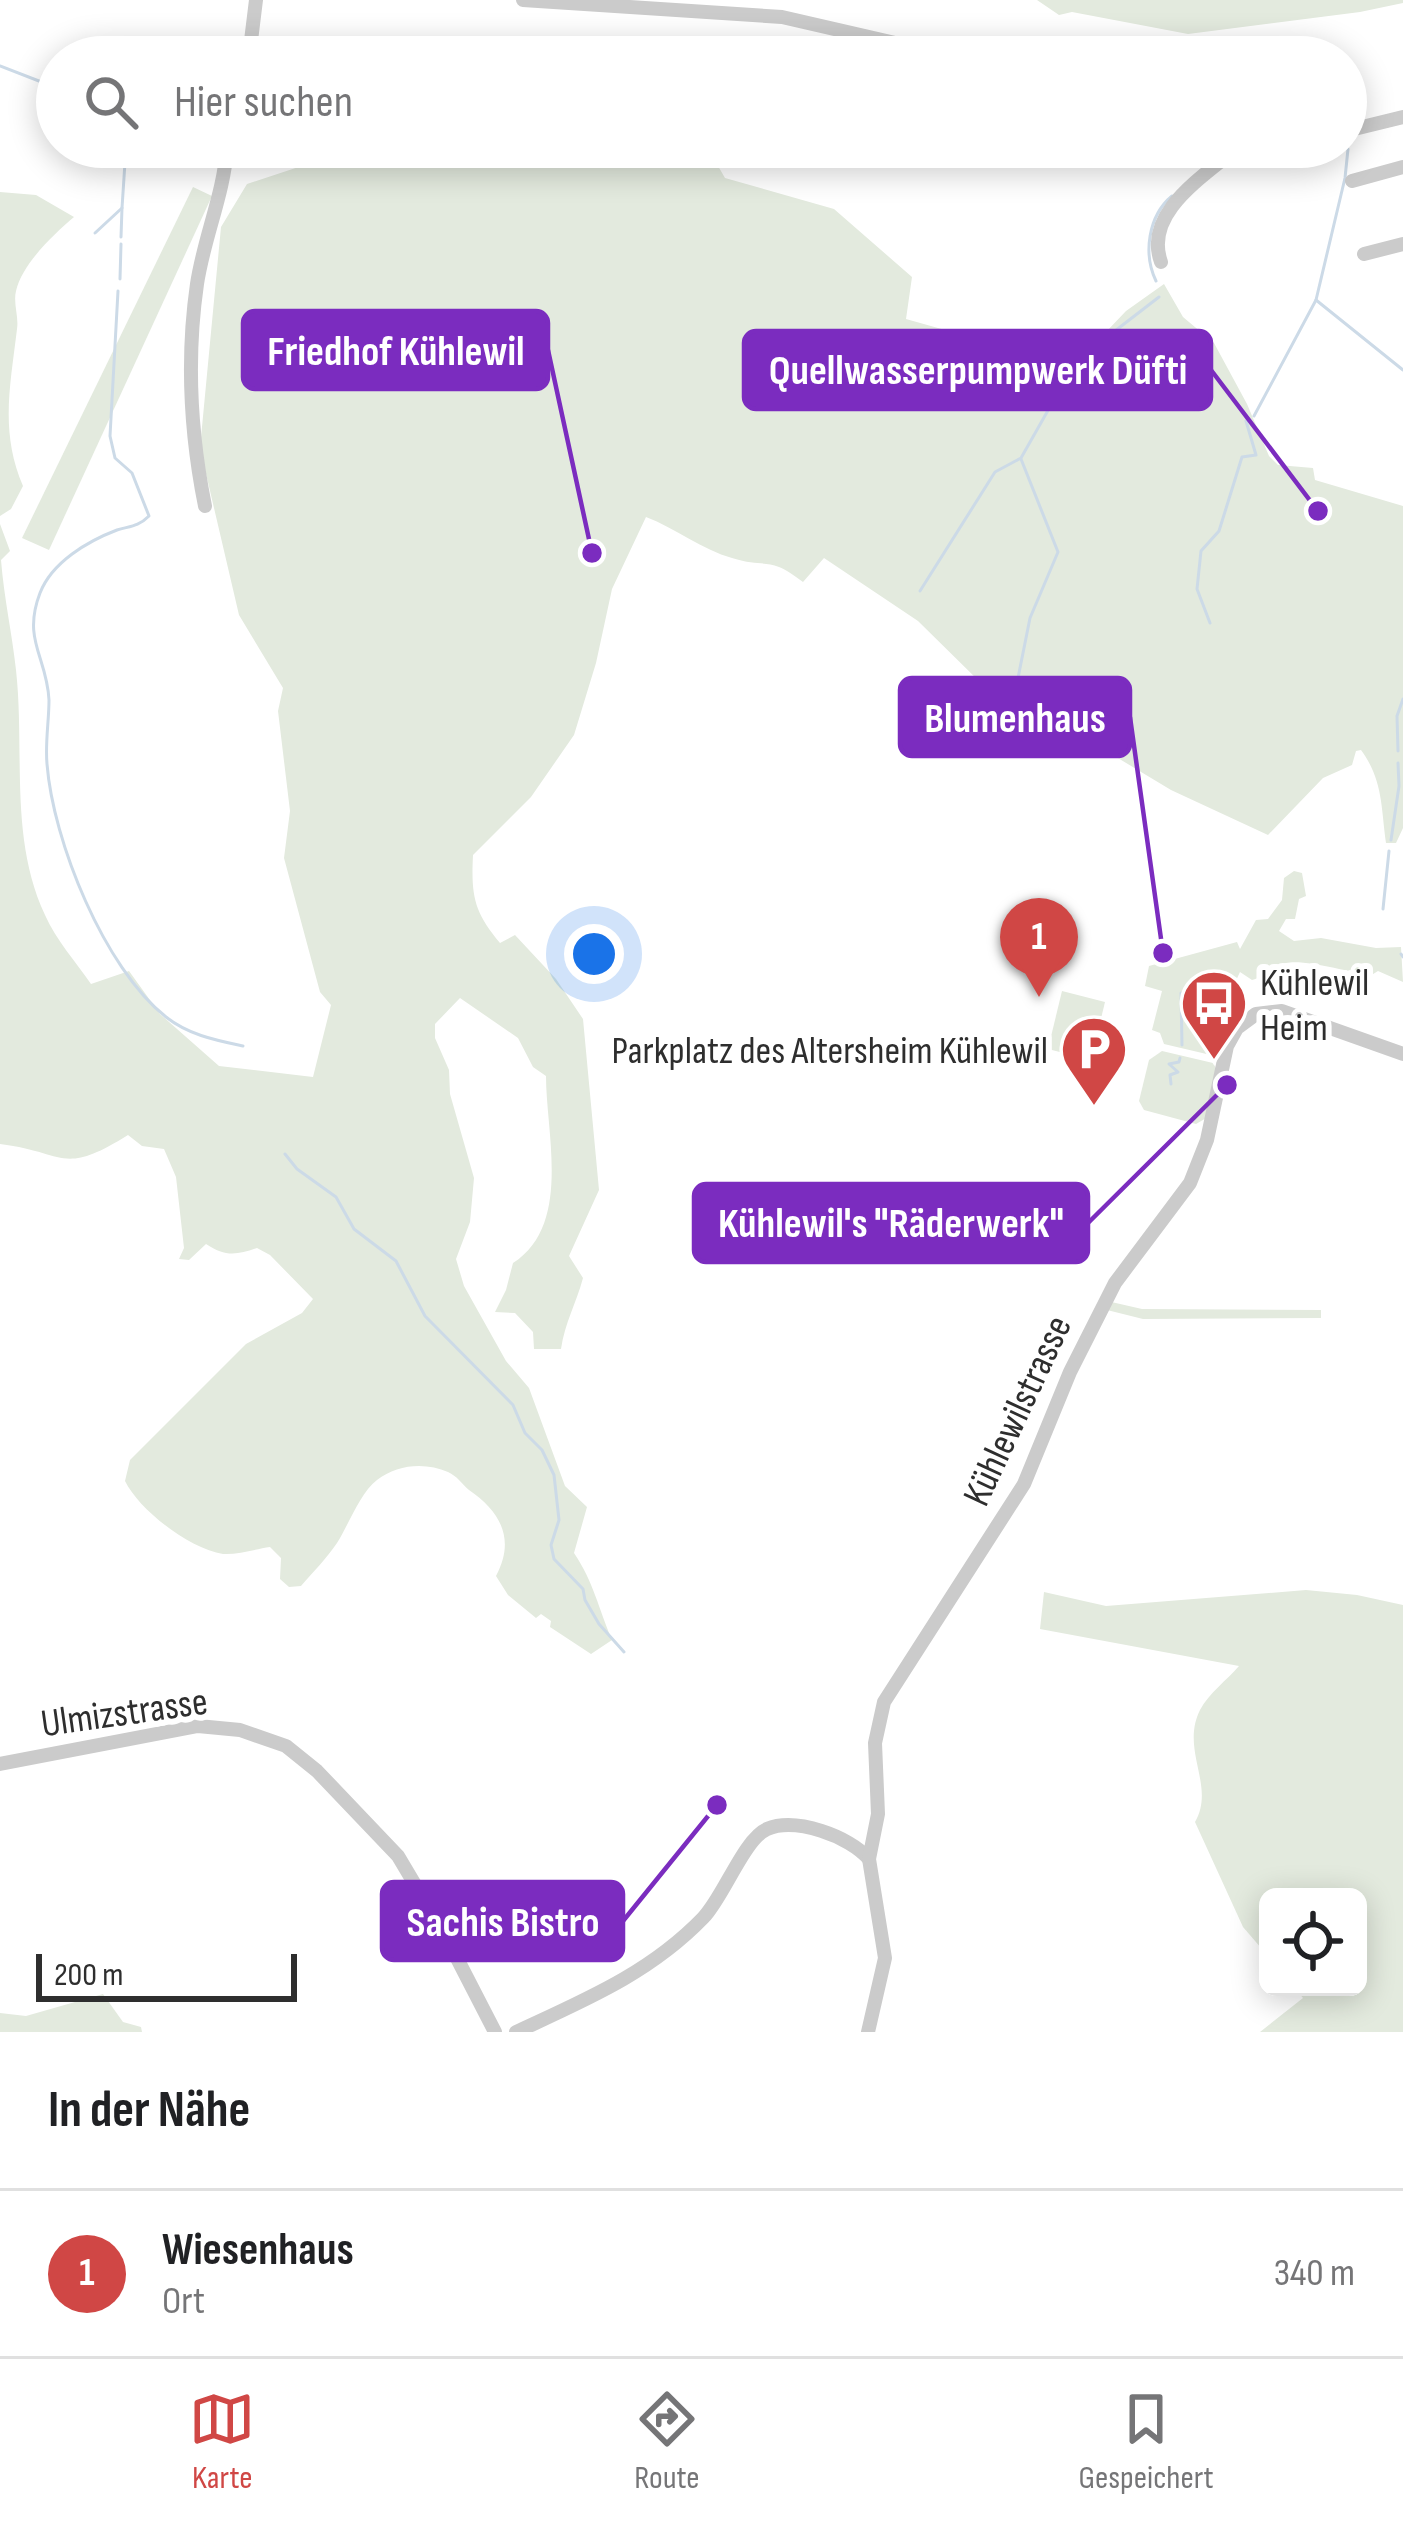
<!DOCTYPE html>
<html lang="de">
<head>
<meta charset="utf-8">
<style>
	:root { --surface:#fff; --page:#f2f2f2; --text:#202124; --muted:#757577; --line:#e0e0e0; --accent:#d04745 }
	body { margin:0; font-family:"Sofia Sans Condensed",sans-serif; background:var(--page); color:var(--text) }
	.controls { position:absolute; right:36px; bottom:36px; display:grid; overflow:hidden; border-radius:18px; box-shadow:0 6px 30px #0003 }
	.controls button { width:108px; height:108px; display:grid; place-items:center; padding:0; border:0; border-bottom:3px solid var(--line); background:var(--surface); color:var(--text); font:60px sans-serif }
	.scale { position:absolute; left:36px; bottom:30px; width:261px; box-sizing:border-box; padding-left:12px; border:6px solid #2e2e2e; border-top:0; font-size:33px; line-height:42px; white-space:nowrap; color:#2e2e2e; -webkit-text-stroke:9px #fff; paint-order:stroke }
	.you { position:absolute; left:594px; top:954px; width:42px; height:42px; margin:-30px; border:9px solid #fff; border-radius:50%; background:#1a73e8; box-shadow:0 0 0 18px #1a73e833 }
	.badge { display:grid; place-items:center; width:78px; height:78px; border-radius:50%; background:var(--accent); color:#fff; font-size:39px; font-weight:700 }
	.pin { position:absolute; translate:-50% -99px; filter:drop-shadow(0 3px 6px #0008) }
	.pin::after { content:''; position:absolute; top:63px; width:42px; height:36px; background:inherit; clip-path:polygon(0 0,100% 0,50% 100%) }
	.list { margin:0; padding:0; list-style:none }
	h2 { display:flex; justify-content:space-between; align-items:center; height:156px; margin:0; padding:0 48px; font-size:51px }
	h2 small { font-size:39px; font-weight:400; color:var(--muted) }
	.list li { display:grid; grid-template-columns:78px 1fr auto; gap:36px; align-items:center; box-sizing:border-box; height:168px; padding:0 48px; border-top:3px solid var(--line) }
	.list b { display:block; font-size:45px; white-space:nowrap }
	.list p { margin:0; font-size:39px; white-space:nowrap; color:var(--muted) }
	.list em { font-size:39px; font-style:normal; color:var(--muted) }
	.icon { flex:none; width:66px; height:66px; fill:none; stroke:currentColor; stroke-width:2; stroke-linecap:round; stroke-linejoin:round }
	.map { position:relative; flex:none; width:1403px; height:2032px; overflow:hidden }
	.search { position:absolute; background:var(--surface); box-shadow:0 6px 30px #0003; left:36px; right:36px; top:36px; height:132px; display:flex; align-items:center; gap:30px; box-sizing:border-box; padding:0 42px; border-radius:66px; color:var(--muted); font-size:45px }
	.sheet { height:324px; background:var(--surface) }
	nav { display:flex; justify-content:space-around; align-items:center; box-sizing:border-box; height:168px; border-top:3px solid var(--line); background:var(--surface); font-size:33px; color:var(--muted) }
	nav a { display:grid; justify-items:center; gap:6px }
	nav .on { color:var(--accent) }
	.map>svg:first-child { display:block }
	.green { fill:#e3eade }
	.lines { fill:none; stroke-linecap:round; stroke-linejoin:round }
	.stream { stroke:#ccdae7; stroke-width:3 }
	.minor { stroke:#cbcbcb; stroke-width:14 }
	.labels { text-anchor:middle; stroke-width:12; stroke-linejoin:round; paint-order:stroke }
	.poi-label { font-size:39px; fill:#2e2e2e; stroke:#fff; text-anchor:start }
	.street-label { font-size:39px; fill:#2e2e2e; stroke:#fff }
	.leader { fill:none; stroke:#7b2cbf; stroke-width:4.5 }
	.callout-dot { fill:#7b2cbf; stroke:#fff; stroke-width:4.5 }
	.callout { fill:#7b2cbf; stroke:#7b2cbf; stroke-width:4.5 }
	.callout-label { font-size:42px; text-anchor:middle; font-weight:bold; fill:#fff }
</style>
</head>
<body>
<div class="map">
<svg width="1403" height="2032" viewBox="0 0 1403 2032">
	<rect width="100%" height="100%" fill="#fff"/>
	<g class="green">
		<polygon points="1037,0 1403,0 1403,3 1360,12 1188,34 1072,12 1059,15"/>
		<path d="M359 147H707L725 178 834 209 912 277 906 319 1059 362 1085 354 1126 311 1164 284 1183 317 1214 343 1247 404 1269 456 1278 465 1313 468 1315 480 1403 506V828L1396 843H1386C1381 807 1383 780 1361 750L1356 751 1352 765 1323 778 1268 835 1171 790 1078 734 984 686 918 621 824 558 803 582C769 555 767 569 732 558 703 550 675 528 646 517L612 589 596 663 574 735 531 797 473 855C471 896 474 912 500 943L515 935 556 979 583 1019 599 1190 569 1256 583 1278C576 1304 565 1322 561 1349H534L533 1332 515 1313 495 1312 506 1290 513 1263C572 1225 546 1134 546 1076L533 1067 518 1038 460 998 435 1024V1038L449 1070 450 1094 474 1178 470 1222 456 1259 464 1286 506 1361 529 1388 565 1486 587 1507 574 1553C594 1583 598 1607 612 1640L591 1654 550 1627 551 1621 541 1614 536 1618 508 1595 496 1576C516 1539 500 1511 469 1490 462 1484 457 1476 448 1472 426 1462 397 1464 377 1480 360 1493 349 1524 337 1543 327 1558 313 1572 301 1586L289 1587 280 1579 281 1558 270 1547C256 1549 237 1555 223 1554 190 1549 139 1510 125 1481L130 1460 246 1344 302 1313 313 1299 270 1255 257 1248C237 1255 225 1257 206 1244L189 1260 179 1259 184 1248 176 1177 164 1149 142 1146 128 1135C61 1177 66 1152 0 1144V524L10 551 1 560C4 598 12 633 16 670 25 752 9 838 45 915 56 940 76 962 91 984L129 971 160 1014 219 1066 313 1077 331 1005 320 992 284 858 290 811 278 711 283 688 239 615 200 448 221 227 247 184Z"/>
		<polygon points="193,187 212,196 49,550 22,538"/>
		<path d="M0 192 36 195 74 217C54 234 22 264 16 291 13 303 19 317 17 329 10 388 0 432 23 486L11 509 0 516Z"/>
		<path d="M1294 871 1302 873 1306 896 1299 899 1295 919H1286L1279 931 1294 941 1321 938 1376 948 1401 947 1403 982 1378 971 1370 976C1350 972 1305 959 1286 963 1274 965 1264 977 1252 980L1240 972 1224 1006 1221 1050 1215 1056 1164 1044 1160 1033 1152 1030 1162 991 1145 986 1149 966 1237 942 1240 949 1256 920 1268 919 1282 900 1284 878Z"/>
		<polygon points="1062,991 1105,1002 1091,1060 1048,1049"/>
		<polygon points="1162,1051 1213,1063 1218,1072 1208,1117 1196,1124 1144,1110 1139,1101 1149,1060"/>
		<polygon points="1107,1301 1142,1309 1321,1310 1321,1318 1143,1319 1103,1309"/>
		<path d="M1306 1590 1357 1595 1403 1605V2032H1260L1303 1998 1294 1987H1358V1897H1268V1956L1243 1927 1195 1822C1216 1786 1180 1750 1200 1710 1209 1693 1227 1680 1239 1666L1040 1629 1044 1592 1106 1606Z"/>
		<polygon points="103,1994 123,2022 141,2027 142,2032 0,2032 0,2013 26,2016"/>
	</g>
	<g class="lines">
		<g class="stream">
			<polyline points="0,66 57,88"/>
			<polyline points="95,233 122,208 126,147"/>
			<polyline points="121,237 122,208"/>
			<polyline points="120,279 121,244"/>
			<path d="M1156 281C1143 254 1148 216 1172 196"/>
			<path d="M118 291 110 436 115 458 132 473 149 516C138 527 130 526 117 530 88 541 52 562 40 593 22 640 47 657 49 700 49 721 45 743 47 764 53 841 104 968 166 1017 189 1035 215 1040 243 1046"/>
			<polyline points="1316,300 1403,370"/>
			<polyline points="1254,416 1316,300 1345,178 1348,149"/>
			<polyline points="920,591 995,472 1021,458 1076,361 1159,297"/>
			<polyline points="1210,623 1197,589 1201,551 1219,531 1242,457 1256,455 1246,421"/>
			<polyline points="1017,683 1030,618 1058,552 1021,459"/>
			<polyline points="1398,751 1397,716 1403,699"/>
			<polyline points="1391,840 1399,786 1398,763"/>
			<polyline points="1383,909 1389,851"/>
			<polyline points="1401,954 1403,957"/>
			<polyline points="1181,993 1182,1045"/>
			<polyline points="1171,1084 1170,1075 1178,1072 1169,1064 1179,1062 1180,1058"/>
			<polyline points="285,1154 297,1169 336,1197 354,1229 396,1261 425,1316 513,1405 525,1433 542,1450 554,1475 559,1520 551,1545 554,1559 583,1589 585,1600 599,1624 624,1652"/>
		</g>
		<g class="minor">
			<polyline points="523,0 782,17 956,57"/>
			<polyline points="249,57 256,0"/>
			<polyline points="1346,131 1403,117"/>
			<polyline points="1352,181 1403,167"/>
			<polyline points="1364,254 1403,244"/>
			<path d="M1161 262C1143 212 1205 176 1238 147"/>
			<path d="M205 506C190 431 186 360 197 284 204 237 224 194 227 147"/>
			<polyline points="0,1764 198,1726 240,1730 286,1746 317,1771 398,1856 445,1935 495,2032"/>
			<path d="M516 2032C585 2000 650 1973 703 1918 723 1898 744 1839 767 1829 796 1817 849 1836 869 1859"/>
			<polyline points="868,2032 885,1958 869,1859 878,1814 875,1743 884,1702 1024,1484 1070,1372 1115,1283 1190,1183 1207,1140 1227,1046 1237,1028 1256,1014 1282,1011 1403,1054"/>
		</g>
	</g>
	<defs>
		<symbol id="bus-pin" viewBox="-11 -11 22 30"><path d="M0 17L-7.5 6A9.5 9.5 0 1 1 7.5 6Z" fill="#d04745" stroke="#fff"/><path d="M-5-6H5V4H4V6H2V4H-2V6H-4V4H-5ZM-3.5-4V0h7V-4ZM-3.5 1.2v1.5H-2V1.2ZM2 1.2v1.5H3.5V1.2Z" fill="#fff"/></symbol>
		<symbol id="parking-pin" viewBox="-11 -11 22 30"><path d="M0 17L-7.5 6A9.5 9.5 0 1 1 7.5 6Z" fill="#d04745" stroke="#fff"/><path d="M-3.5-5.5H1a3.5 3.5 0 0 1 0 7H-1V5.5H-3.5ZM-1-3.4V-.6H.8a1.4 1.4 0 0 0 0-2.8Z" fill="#fff"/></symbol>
	</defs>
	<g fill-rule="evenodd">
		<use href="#bus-pin" x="1176" y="965" width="76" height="104"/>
		<use href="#parking-pin" x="1056" y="1011" width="76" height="104"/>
	</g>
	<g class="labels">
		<g class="poi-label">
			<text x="1260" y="995">Kühlewil<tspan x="1260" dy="45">Heim</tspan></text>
			<text x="1048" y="1063" text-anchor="end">Parkplatz des Altersheim Kühlewil</text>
		</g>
		<g class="street-label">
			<text transform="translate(1016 1410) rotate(-65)" y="14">Kühlewilstrasse</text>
			<text transform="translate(124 1711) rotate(-8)" y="14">Ulmizstrasse</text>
		</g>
	</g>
	<path class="leader" d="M592 553L548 350M1318 511L1211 370M1163 953L1130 717M1227 1085L1088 1223M717 1805L623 1921"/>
	<g class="callout-dot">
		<circle cx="592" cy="553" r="12"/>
		<circle cx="1318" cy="511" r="12"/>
		<circle cx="1163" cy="953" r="12"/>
		<circle cx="1227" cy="1085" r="12"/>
		<circle cx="717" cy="1805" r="12"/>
	</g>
	<g class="callout">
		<rect x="243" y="311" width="305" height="78" rx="12"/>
		<rect x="744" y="331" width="467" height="78" rx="12"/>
		<rect x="900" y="678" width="230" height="78" rx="12"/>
		<rect x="694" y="1184" width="394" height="78" rx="12"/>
		<rect x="382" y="1882" width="241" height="78" rx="12"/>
	</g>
	<g class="callout-label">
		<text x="396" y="365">Friedhof Kühlewil</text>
		<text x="978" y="384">Quellwasserpumpwerk Düfti</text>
		<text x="1015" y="732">Blumenhaus</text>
		<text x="891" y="1237">Kühlewil's "Räderwerk"</text>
		<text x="503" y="1936">Sachis Bistro</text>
	</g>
</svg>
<div class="controls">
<button><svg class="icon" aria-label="locate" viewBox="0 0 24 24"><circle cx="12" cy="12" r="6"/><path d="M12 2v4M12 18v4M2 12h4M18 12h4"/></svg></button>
</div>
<div class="scale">200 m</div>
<div class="you"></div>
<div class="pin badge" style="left:1039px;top:997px">1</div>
<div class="search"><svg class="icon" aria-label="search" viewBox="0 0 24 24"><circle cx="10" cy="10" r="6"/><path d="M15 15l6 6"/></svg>Hier suchen</div>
</div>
<section class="sheet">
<h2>In der Nähe<small></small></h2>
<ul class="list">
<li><span class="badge">1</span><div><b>Wiesenhaus</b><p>Ort</p></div><em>340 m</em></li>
</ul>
</section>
<nav>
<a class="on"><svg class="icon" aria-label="map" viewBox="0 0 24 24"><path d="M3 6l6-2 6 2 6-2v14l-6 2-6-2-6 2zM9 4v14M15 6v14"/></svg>Karte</a>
<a><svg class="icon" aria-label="directions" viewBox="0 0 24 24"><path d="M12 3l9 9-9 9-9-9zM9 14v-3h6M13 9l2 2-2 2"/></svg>Route</a>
<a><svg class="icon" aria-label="saved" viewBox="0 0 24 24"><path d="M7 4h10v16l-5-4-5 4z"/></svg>Gespeichert</a>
</nav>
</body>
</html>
